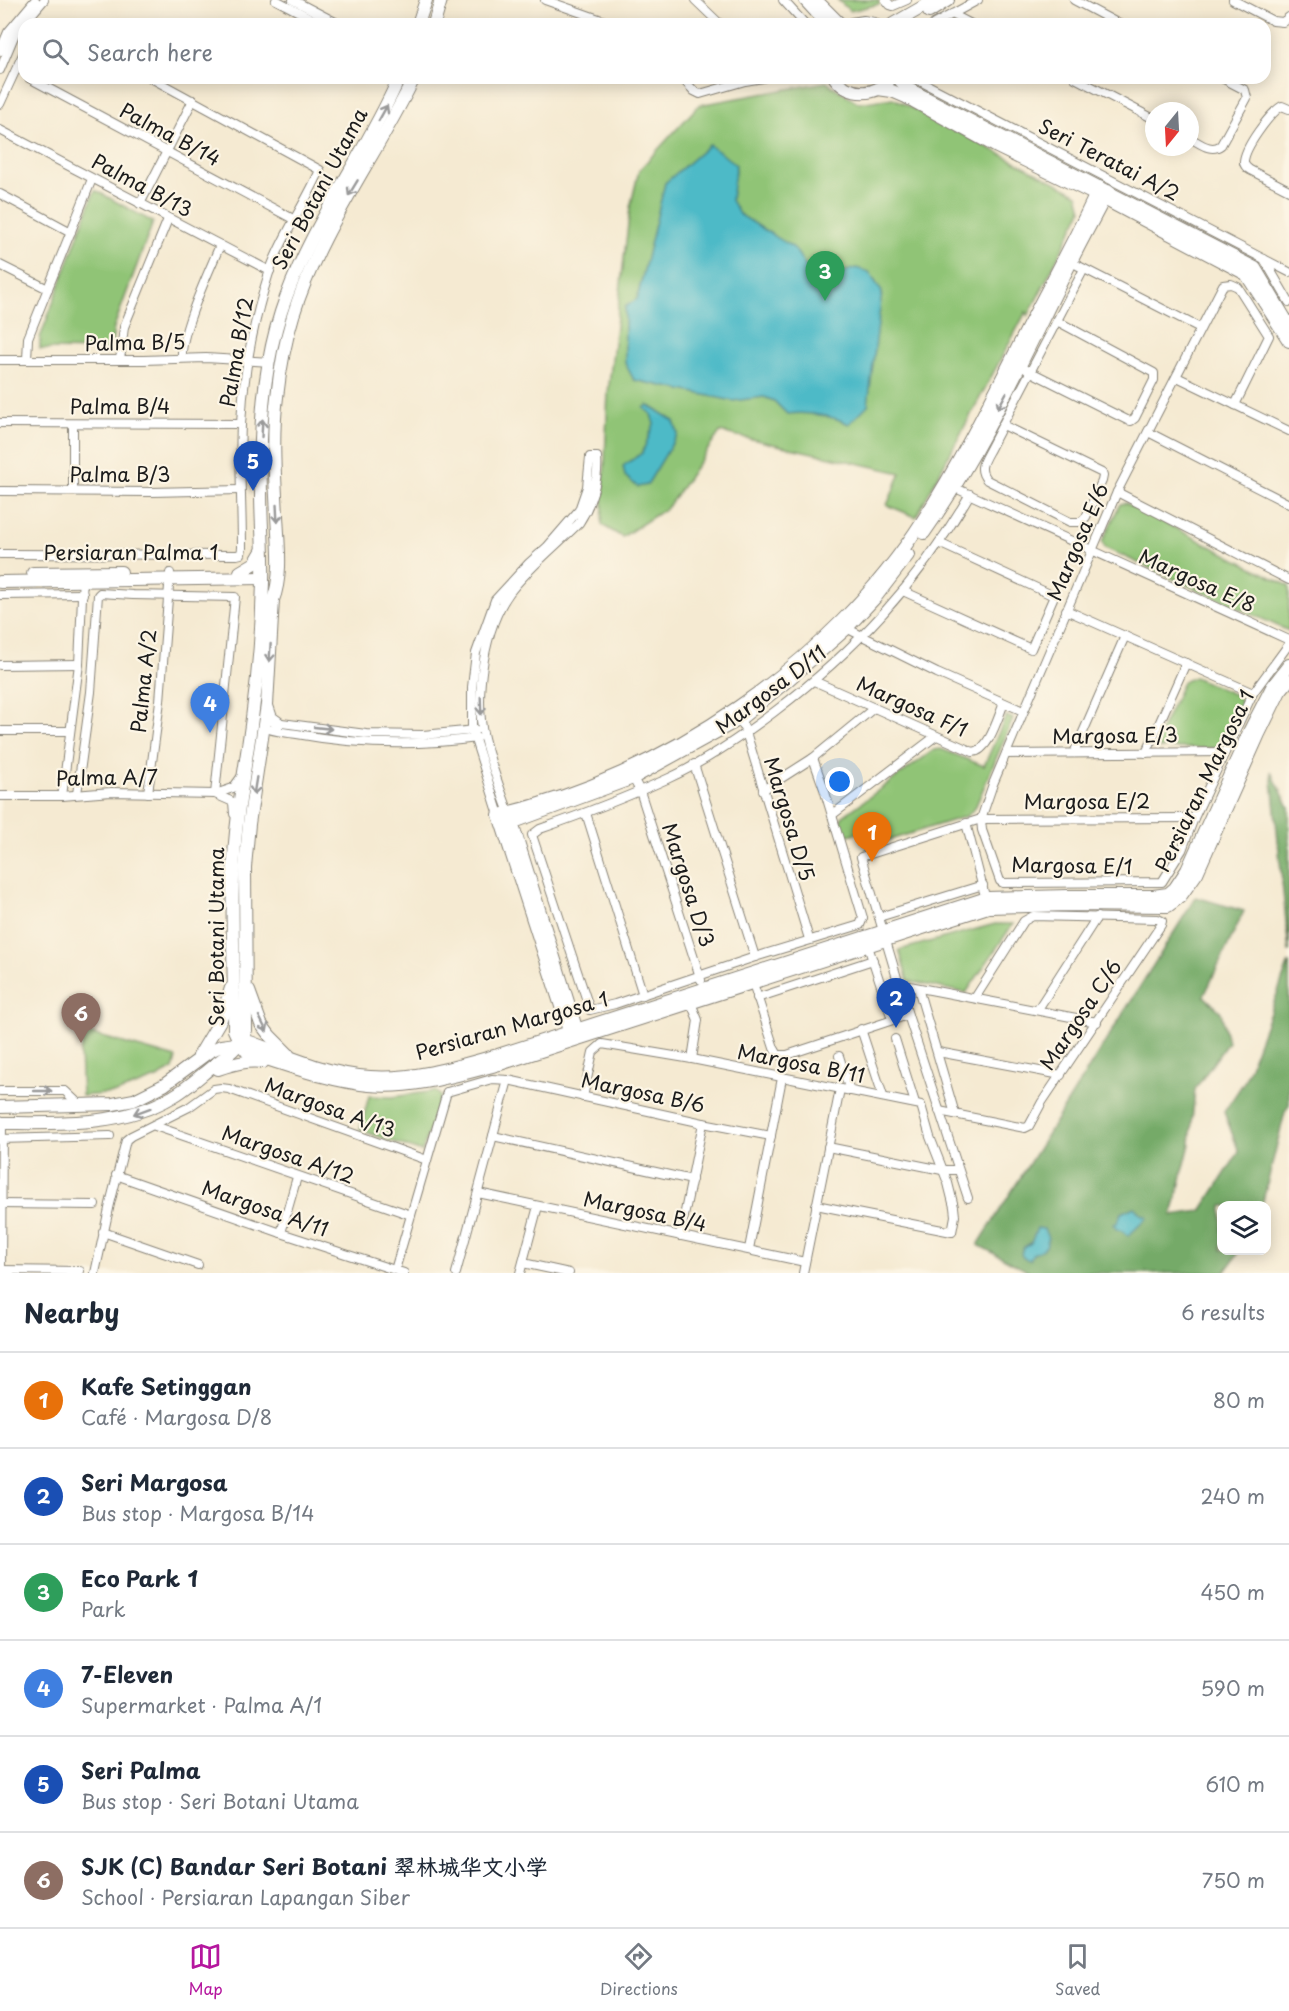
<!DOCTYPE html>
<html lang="en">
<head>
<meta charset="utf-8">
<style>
	:root { --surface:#fff; --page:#f2f2f3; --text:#1f2937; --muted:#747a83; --line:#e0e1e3; --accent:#b5179e }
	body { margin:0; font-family:"Playpen Sans","LXGW WenKai TC",sans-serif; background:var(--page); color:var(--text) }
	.controls { position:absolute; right:18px; bottom:18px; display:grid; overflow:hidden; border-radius:12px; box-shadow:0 3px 15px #0003 }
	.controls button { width:54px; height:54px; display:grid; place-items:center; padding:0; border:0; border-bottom:2px solid var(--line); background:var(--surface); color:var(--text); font:30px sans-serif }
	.compass { position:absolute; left:1145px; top:102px; width:54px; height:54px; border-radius:50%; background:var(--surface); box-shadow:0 3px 15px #0003; rotate:198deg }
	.you { position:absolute; left:840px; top:782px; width:21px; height:21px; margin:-15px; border:4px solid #fff; border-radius:50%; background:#1a73e8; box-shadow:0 0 0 9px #1a73e833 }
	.badge { display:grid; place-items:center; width:39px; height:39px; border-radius:50%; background:var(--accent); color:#fff; font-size:20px; font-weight:700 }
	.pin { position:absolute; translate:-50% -50px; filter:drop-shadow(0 2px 3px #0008) }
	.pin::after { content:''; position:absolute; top:32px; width:21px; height:18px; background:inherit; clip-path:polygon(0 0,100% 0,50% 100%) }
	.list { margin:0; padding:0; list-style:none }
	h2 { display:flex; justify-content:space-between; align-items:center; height:78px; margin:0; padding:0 24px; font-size:26px }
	h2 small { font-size:20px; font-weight:400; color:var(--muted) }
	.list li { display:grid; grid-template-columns:39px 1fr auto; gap:18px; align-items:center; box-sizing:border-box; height:96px; padding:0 24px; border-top:2px solid var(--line) }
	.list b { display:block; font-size:22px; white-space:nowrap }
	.list p { margin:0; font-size:20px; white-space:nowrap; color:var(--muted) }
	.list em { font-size:20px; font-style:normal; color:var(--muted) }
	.icon { flex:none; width:33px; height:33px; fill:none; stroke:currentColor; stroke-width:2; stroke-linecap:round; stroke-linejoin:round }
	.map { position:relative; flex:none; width:1289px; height:1273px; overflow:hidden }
	.search { position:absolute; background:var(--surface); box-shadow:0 3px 15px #0003; left:18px; right:18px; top:18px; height:66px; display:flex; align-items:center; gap:15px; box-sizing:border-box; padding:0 21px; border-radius:18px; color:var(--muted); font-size:22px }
	.sheet { height:654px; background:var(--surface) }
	nav { display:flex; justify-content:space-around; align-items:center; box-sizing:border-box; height:84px; border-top:2px solid var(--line); background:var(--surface); font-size:16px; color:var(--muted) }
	nav a { display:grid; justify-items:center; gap:3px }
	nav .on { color:var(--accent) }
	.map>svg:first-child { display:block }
	.green { fill:#90c476; stroke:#567049; stroke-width:1.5 }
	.forest { fill:#74aa67; stroke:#486342; stroke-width:1.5 }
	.water { fill:#4dbac7; stroke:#346b72; stroke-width:1.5 }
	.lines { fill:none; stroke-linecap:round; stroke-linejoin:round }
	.street-casing { stroke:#888377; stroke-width:10 }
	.secondary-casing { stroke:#888377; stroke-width:14 }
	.street { stroke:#fff; stroke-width:8 }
	.secondary { stroke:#fff; stroke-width:12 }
	.oneway { stroke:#999 }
	.labels { text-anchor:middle; stroke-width:4.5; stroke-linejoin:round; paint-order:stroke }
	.street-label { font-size:20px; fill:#1c1c1c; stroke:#fcf5e5 }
</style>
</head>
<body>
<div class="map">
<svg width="1289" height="1273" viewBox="0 0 1289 1273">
	<rect width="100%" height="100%" fill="#fcf5e5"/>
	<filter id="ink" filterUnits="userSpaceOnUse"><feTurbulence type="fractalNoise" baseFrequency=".0167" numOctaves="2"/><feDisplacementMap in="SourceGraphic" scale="12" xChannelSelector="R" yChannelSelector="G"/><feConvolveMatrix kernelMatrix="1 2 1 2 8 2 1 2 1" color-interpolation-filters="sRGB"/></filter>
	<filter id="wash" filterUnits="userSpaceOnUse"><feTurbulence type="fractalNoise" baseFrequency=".008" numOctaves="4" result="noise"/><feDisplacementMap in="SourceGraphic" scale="24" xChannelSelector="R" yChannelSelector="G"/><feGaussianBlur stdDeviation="1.35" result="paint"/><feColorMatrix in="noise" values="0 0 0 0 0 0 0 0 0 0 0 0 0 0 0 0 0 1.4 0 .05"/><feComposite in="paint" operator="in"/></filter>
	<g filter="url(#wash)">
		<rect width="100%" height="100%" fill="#f5ead2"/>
		<g class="green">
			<polygon points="838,0 878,0 880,4 850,11"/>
			<polygon points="826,82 859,103 893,98 1078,194 1082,210 1028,316 1026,312 916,517 887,505 901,473 720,432 668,507 622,537 602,525 608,393 630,208 639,170 699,105"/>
			<polygon points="95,190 153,222 114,327 111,350 40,349 40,338"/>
			<polygon points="1126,503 1289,586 1289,631 1105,548 1102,542 1120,504"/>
			<polygon points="1194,677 1238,696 1242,705 1225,743 1216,748 1159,748 1155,743 1183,682"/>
			<polygon points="1006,716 1013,719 975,808 967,816 867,847 862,832 843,836 840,824 842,817 934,750 941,749 984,766"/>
			<polygon points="995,924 1013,924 966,993 908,981 899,950"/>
			<polygon points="85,1032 176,1058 173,1069 157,1078 116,1093 82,1096 80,1052"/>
			<polygon points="435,1091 441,1096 422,1152 360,1130 369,1096 392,1097"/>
		</g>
		<g class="forest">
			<polygon points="1271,771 1289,807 1289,952"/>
			<polygon points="1196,897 1244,911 1204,996 1221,1012 1228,1042 1195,1089 1190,1144 1172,1215 1201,1211 1239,1152 1224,1112 1244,1082 1289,962 1289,1105 1285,1112 1262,1205 1222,1206 1222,1250 1240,1251 1224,1273 1031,1273 978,1245"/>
		</g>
		<g class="water">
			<path d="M709 145 721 153 736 165 731 200 739 214 794 248 817 283 836 284 840 273 856 268 869 272 882 292 868 405 849 424C830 415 808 412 787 414L774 401 764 397 733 401 634 380 625 363V307L637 299 665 183Z"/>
			<polygon points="648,405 674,421 678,434 647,485 638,487 625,476 623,466 642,453 654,424 651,414 644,408"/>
			<polygon points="1134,1207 1141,1214 1148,1217 1128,1236 1122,1231 1116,1229 1114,1224 1118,1222 1121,1213"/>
			<polygon points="1037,1228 1044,1229 1048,1238 1046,1247 1033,1254 1030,1260 1023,1258 1021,1253 1024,1247 1031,1243"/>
		</g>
	</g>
	<g filter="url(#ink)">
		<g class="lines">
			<defs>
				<g id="street">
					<polyline points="276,0 322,24"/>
					<polyline points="293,0 339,24"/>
					<polyline points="545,0 613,24"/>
					<polyline points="695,0 720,24"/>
					<polyline points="783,0 805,24"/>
					<polyline points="886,0 890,5 893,6 907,0"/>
					<polyline points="1074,0 1119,24"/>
					<polyline points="1233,0 1273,21 1283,22 1289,17"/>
					<polyline points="952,14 971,24"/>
					<polyline points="934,24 978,0"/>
					<polyline points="0,51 8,32 35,0"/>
					<polyline points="0,70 15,34 44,0"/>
					<polyline points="29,78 295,220"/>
					<polyline points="682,78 694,91 700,94 745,81 763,78"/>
					<polyline points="914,78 1289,272"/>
					<polyline points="1075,78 1154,119"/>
					<polyline points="0,104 24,52"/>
					<path d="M1289 109 1282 106C1270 113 1243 149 1244 163 1245 167 1247 168 1250 170L1289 190"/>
					<polyline points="0,130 270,271"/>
					<path d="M1190 138C1200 143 1211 153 1221 145L1247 98 1245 90 1222 78"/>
					<polyline points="0,194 71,232"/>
					<polyline points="140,204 193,100"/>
					<polyline points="1264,259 1289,302"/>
					<polyline points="1067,260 1200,328"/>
					<polyline points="0,265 48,289"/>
					<path d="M182 358C180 332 209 272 220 245"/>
					<polyline points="0,360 143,360 206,358 270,362"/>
					<polyline points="27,360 28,338 92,179"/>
					<polyline points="120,360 124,327 168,219"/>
					<polyline points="1027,370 1127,420 1131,421 1135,418 1154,380 1154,373 1057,321"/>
					<polyline points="1177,377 1289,431"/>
					<polyline points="1235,405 1269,336 1238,287 1231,284 1223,285 1117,492 993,784 981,819 982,830 1000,881 1003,883 1162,882 1182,850 1194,818 1253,693 1289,644"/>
					<polyline points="0,423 241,424"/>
					<polyline points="73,424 73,491"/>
					<path d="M1003 425 1102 473 1103 476 1102 481 1086 517 1081 522H1070L987 480C977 469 984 460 990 449L1084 269"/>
					<polyline points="1148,432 1289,504"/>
					<polyline points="951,486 1289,640"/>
					<polyline points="0,491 152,492 240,490"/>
					<polyline points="1117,492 1289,580"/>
					<path d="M0 554 237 555 241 554 242 548C242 507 239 466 241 425 243 375 254 320 269 273 281 237 305 205 320 170L151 78"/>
					<polyline points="903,591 1031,649 1054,596 939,543"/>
					<polyline points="0,595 83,594"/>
					<polyline points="1066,610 1253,693"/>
					<polyline points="844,627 937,673 1023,711"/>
					<polyline points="0,665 79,664"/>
					<path d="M814 681 973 752C989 751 998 717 1004 703"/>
					<polyline points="738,714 746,732 809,939"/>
					<polyline points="274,722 366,734 423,735 476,730"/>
					<path d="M262 726C271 732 286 732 297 734 357 745 418 746 477 738"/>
					<polyline points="0,731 70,731"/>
					<polyline points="1074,753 1125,636"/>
					<polyline points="1146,753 1186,663"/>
					<polyline points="1006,754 1225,752"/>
					<path d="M813 758 824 789 863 918 860 925 755 957 615 1004 590 1010 532 835 540 829C583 814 625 798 667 779 705 762 741 737 774 712 855 651 919 582 970 494"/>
					<polyline points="694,764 755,957"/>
					<polyline points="633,778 640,791 701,980"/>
					<polyline points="763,790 813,758 874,708"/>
					<polyline points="148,793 160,701 170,573"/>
					<polyline points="77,794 91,692 98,595 100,593 133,595 235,597 215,794"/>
					<polyline points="215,794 233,802 234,814"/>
					<polyline points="0,796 62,796 111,792 215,794 233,788 241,777"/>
					<polyline points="62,796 79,664 83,575"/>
					<polyline points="586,813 643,995"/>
					<path d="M499 815 472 730V687L476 653 495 600 529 563 547 547 579 510 587 487 590 457H597C599 479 591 505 579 523 558 544 528 568 510 592 484 627 474 695 484 738 490 763 500 788 509 813"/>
					<polyline points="832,815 936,736"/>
					<polyline points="966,823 987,904"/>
					<polyline points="879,917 983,885"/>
					<polyline points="868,946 892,1019"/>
					<polyline points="752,980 774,1048 778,1055 787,1055 908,1015"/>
					<polyline points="899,984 1097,1022"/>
					<polyline points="918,988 955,1114"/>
					<polyline points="757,998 873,960"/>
					<polyline points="691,1003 698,1020 692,1059"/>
					<polyline points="1038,1009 1097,917"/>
					<polyline points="861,1029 883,1096"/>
					<polyline points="895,1039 915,1103"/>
					<polyline points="938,1052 1061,1075"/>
					<polyline points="839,1056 850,1091"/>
					<polyline points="0,1091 65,1091 81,1106"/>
					<polyline points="447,1092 492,1079 508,1080 703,1123 771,1136"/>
					<polyline points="583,1097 593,1052 602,1044 692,1059 921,1105 930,1137 948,1183 954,1207 955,1216 952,1232 816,1205"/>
					<polyline points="939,1111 1025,1128 1029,1126 1042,1102 1161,925 1162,921 1158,919 1033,916 1024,921 975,998"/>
					<polyline points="0,1120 2,1123 1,1273"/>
					<polyline points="155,1126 411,1215"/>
					<polyline points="493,1136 692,1180"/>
					<polyline points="0,1139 110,1136"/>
					<polyline points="828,1147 942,1170 958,1170"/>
					<polyline points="116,1175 281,1233 404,1273"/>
					<polyline points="478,1193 805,1262"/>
					<polyline points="968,1198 908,1015 861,857 981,819 1194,818"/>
					<polyline points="0,1204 95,1205"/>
					<polyline points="103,1232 198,1265"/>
					<polyline points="281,1233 297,1177"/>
					<polyline points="680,1236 703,1123"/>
					<polyline points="749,1249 782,1078"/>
					<polyline points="523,1263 569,1273"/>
					<polyline points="0,1270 80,1271"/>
					<polyline points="395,1270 447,1092"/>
					<polyline points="95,1273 110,1204 126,1140 131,1136 189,1107 214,1089 221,1088 229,1089 427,1160"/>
					<polyline points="456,1273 508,1080"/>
					<polyline points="520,1273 538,1206"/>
					<polyline points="803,1273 840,1089"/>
				</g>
				<g id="secondary">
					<polyline points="805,0 827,24"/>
					<polyline points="816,0 840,24"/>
					<polyline points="929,12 948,0"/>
					<polyline points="418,24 426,0"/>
					<polyline points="434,24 441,0"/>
					<polyline points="852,24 864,22 874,24"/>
					<polyline points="893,24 935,0"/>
					<path d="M399 78C364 158 308 228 281 312 263 368 259 434 261 493 261 522 264 552 263 582 262 624 259 668 253 710 248 751 240 792 236 832 229 898 235 965 234 1030L240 1043 248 1053C287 1065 328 1081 369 1085 414 1089 457 1075 500 1064L988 907 1069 905 1168 906 1180 897 1197 873 1259 734 1280 691 1289 680"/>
					<path d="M835 78C849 97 877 97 891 78"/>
					<polyline points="898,78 907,88 1255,268 1289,325"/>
					<polyline points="878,89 892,91 906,97 997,147 1104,199 1246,274 1289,341"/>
					<path d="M924 533C983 450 1024 355 1070 264 1082 239 1096 215 1108 191"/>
					<polyline points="240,572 255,563 262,551"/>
					<polyline points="33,573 121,572"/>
					<polyline points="0,582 263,578"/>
					<polyline points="267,706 271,718 278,723"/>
					<polyline points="510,816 577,1031"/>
					<polyline points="503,826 633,778 740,719 787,681 846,629 875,598 908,555"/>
					<polyline points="249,991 261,1024 270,1036 288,1054"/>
					<path d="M571 1037 499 815C663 777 832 663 923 520 961 461 993 396 1025 333 1050 284 1077 236 1099 187"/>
					<polyline points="199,1056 221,1019 231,988"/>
					<path d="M218 1069C233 1064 247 1060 263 1062"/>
					<path d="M0 1107 113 1104 134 1100 164 1085 210 1051 221 1046 250 1042C288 1056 330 1075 370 1077 414 1080 456 1067 498 1055L987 898 1069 896H1153L1168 894 1175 888 1187 870 1250 730 1272 687 1289 665"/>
					<path d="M0 1123C57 1123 121 1127 172 1097 185 1090 197 1079 209 1069 227 1054 236 1053 246 1030L245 867 249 824 267 705 273 600C283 574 278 542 277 515 275 476 272 435 277 397 280 370 285 342 293 316 319 231 375 158 414 78"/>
				</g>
			</defs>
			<use href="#street" class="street-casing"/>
			<use href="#secondary" class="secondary-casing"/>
			<use href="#street" class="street"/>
			<use href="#secondary" class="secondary"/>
		</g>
		<defs><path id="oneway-shaft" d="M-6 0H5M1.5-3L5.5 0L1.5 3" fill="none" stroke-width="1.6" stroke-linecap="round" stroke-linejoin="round" transform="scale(1.5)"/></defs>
		<g class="oneway">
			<use href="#oneway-shaft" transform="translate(383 113) rotate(-61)"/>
			<use href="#oneway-shaft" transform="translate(353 188) rotate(121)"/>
			<use href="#oneway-shaft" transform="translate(1002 401) rotate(118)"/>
			<use href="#oneway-shaft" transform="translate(262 428) rotate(-87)"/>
			<use href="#oneway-shaft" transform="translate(277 514) rotate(87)"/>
			<use href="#oneway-shaft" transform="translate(270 653) rotate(94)"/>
			<use href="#oneway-shaft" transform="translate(481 706) rotate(88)"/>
			<use href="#oneway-shaft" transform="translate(323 728) rotate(6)"/>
			<use href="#oneway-shaft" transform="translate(255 786) rotate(99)"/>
			<use href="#oneway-shaft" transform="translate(263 1024) rotate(63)"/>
			<use href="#oneway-shaft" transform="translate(43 1091)"/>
			<use href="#oneway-shaft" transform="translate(142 1111) rotate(160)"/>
		</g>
	</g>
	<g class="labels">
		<g class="street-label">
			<text transform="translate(170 135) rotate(28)" y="7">Palma B/14</text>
			<text transform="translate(1109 160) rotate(27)" y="7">Seri Teratai A/2</text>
			<text transform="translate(142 186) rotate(28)" y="7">Palma B/13</text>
			<text transform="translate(320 189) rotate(-62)" y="7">Seri Botani Utama</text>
			<text transform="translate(135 343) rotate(-1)" y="7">Palma B/5</text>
			<text transform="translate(237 352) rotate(-80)" y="7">Palma B/12</text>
			<text x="120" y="414">Palma B/4</text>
			<text x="120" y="482">Palma B/3</text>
			<text transform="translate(1078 542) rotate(-67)" y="7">Margosa E/6</text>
			<text x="131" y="560">Persiaran Palma 1</text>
			<text transform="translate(1197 581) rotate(24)" y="7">Margosa E/8</text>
			<text transform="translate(144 681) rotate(-84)" y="7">Palma A/2</text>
			<text transform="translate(771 690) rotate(-37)" y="7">Margosa D/11</text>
			<text transform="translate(912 707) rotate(24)" y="7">Margosa F/1</text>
			<text transform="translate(1115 736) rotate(-1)" y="7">Margosa E/3</text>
			<text transform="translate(107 778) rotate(-1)" y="7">Palma A/7</text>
			<text transform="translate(1205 781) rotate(-64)" y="7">Persiaran Margosa 1</text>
			<text x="1087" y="809">Margosa E/2</text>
			<text transform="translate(789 819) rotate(73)" y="7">Margosa D/5</text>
			<text transform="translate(1072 866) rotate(1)" y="7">Margosa E/1</text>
			<text transform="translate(688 885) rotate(72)" y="7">Margosa D/3</text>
			<text transform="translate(217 937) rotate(-90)" y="7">Seri Botani Utama</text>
			<text transform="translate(1081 1015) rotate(-56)" y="7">Margosa C/6</text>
			<text transform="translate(512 1026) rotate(-16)" y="7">Persiaran Margosa 1</text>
			<text transform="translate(801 1064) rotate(11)" y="7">Margosa B/11</text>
			<text transform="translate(643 1093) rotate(12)" y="7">Margosa B/6</text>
			<text transform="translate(330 1108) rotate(20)" y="7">Margosa A/13</text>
			<text transform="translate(288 1155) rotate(19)" y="7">Margosa A/12</text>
			<text transform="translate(265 1209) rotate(19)" y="7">Margosa A/11</text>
			<text transform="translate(645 1212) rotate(12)" y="7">Margosa B/4</text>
		</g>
	</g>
</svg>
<div class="controls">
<button><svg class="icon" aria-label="layers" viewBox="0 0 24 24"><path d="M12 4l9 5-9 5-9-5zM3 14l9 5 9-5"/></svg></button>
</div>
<svg class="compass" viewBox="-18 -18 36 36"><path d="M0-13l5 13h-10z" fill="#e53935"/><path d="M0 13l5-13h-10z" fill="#747a83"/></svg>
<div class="you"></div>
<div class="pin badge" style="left:872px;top:862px;background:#e8710a">1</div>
<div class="pin badge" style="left:896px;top:1028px;background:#1a4fb4">2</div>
<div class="pin badge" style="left:825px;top:301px;background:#2e9e5b">3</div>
<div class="pin badge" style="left:210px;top:733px;background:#3f7fe0">4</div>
<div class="pin badge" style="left:253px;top:491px;background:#1a4fb4">5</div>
<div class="pin badge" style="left:81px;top:1043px;background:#8d6e63">6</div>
<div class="search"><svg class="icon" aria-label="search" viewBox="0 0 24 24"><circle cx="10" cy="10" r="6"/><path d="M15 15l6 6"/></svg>Search here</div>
</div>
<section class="sheet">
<h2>Nearby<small>6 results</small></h2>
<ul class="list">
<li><span class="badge" style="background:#e8710a">1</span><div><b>Kafe Setinggan</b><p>Café · Margosa D/8</p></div><em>80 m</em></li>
<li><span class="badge" style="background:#1a4fb4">2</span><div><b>Seri Margosa</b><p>Bus stop · Margosa B/14</p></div><em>240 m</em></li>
<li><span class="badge" style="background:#2e9e5b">3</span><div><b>Eco Park 1</b><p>Park</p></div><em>450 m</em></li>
<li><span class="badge" style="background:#3f7fe0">4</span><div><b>7-Eleven</b><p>Supermarket · Palma A/1</p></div><em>590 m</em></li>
<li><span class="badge" style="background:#1a4fb4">5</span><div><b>Seri Palma</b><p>Bus stop · Seri Botani Utama</p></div><em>610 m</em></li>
<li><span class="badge" style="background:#8d6e63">6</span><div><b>SJK (C) Bandar Seri Botani 翠林城华文小学</b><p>School · Persiaran Lapangan Siber</p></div><em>750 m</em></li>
</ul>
</section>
<nav>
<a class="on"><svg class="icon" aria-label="map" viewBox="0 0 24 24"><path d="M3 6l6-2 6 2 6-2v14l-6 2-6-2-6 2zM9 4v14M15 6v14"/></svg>Map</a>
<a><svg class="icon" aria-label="directions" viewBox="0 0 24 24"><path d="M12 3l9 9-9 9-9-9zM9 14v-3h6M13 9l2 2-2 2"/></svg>Directions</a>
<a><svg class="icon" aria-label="saved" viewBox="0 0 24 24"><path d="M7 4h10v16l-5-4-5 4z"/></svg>Saved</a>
</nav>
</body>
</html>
